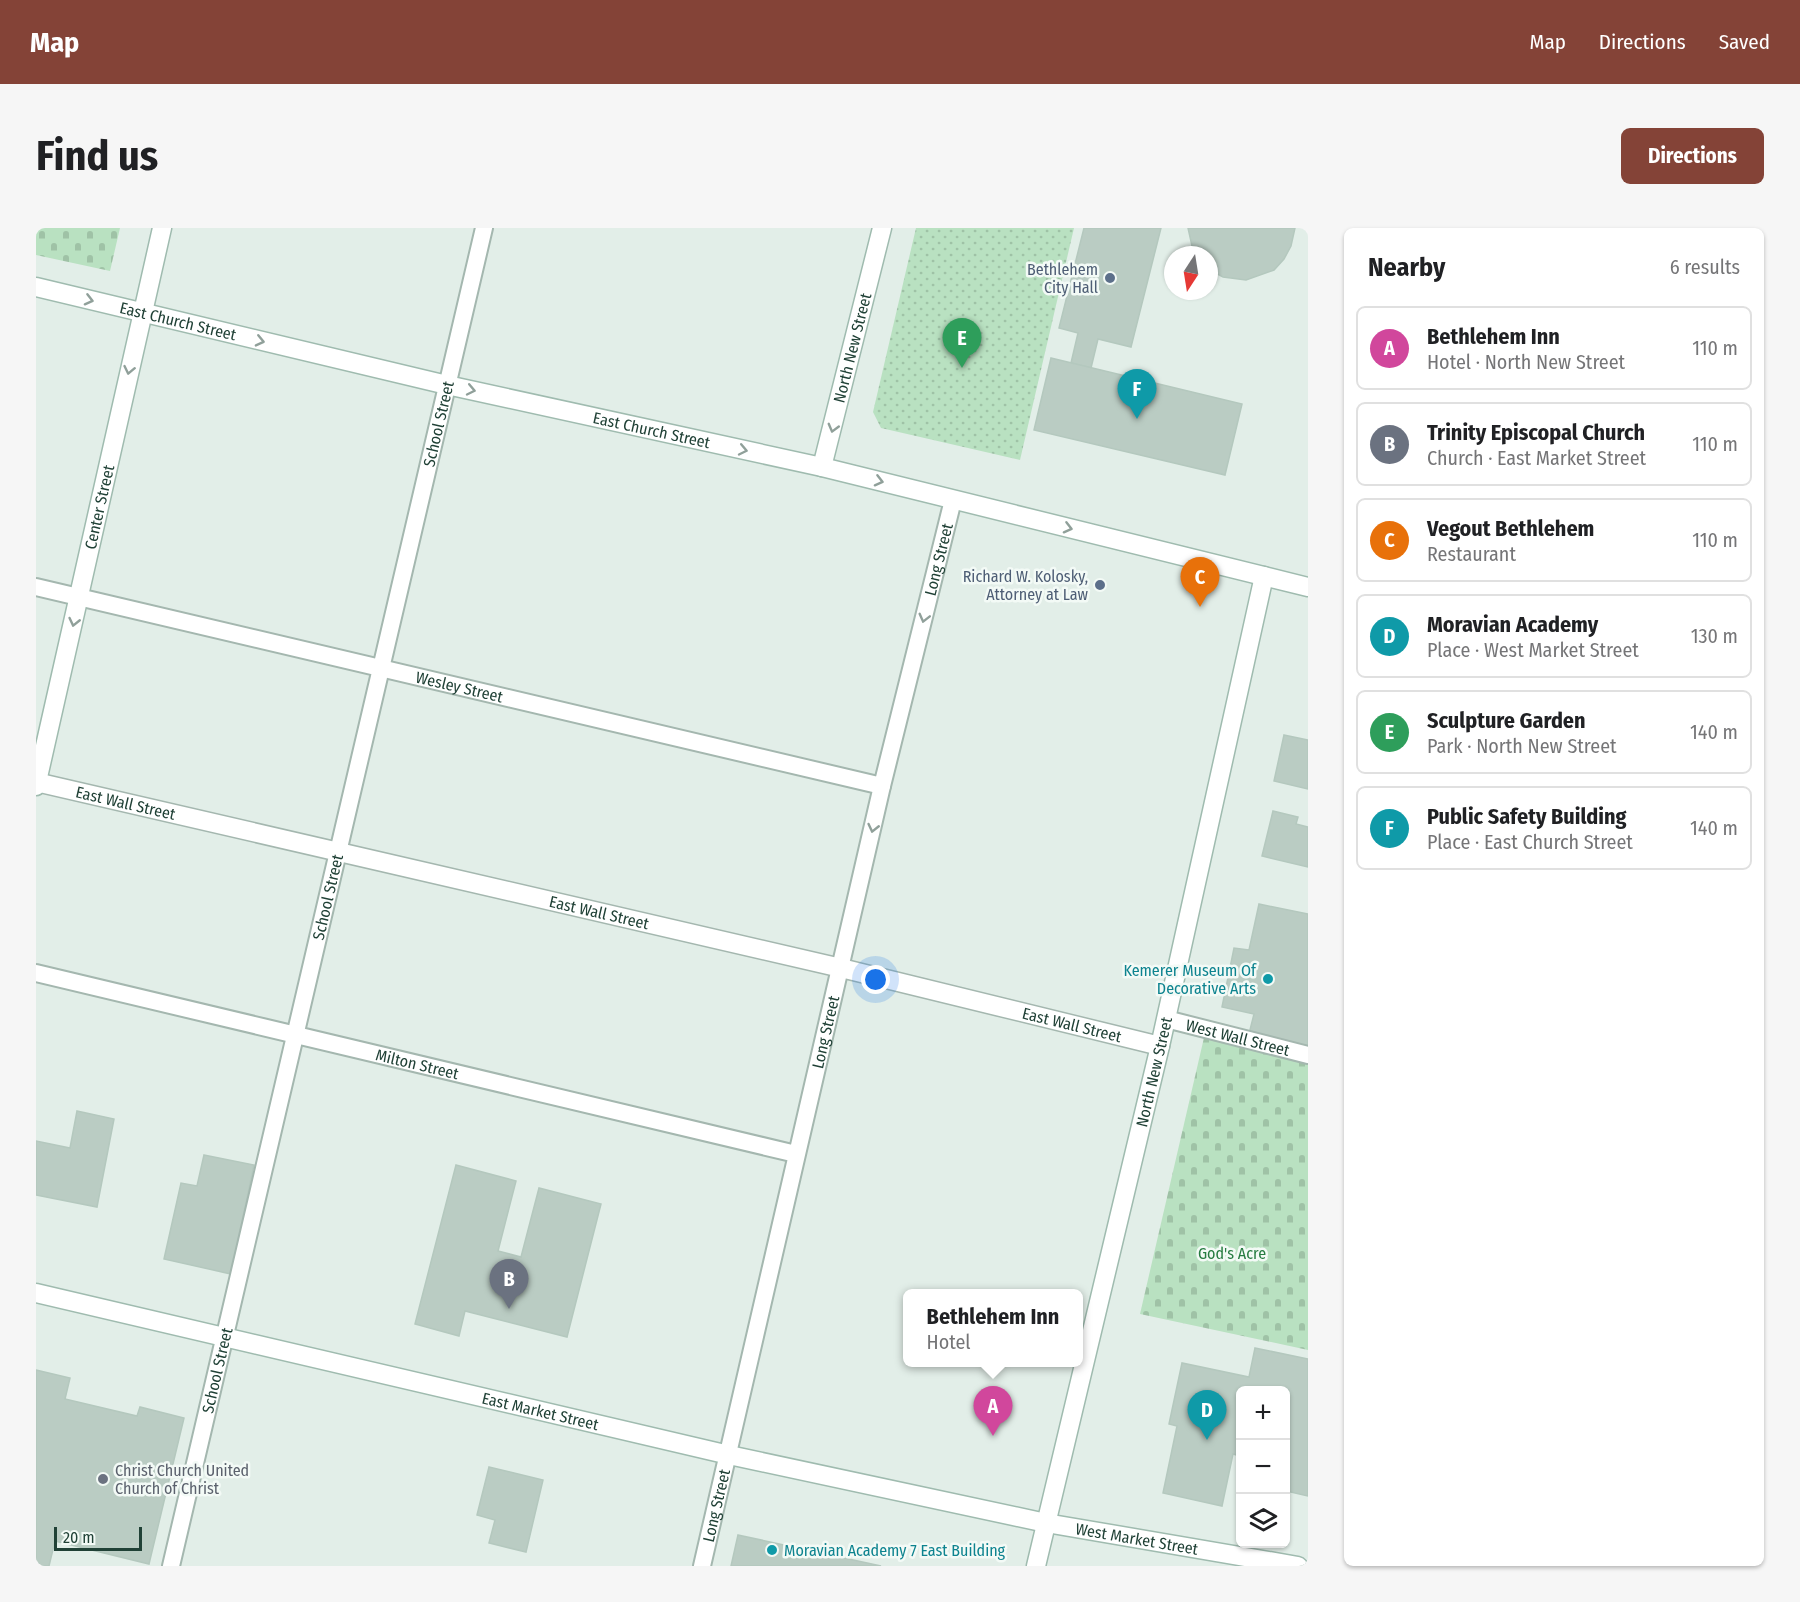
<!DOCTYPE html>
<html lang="en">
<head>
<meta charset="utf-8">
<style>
	:root { --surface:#fff; --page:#f6f6f6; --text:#202124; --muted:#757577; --line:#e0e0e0; --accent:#844337 }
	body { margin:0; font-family:"Fira Sans Condensed",sans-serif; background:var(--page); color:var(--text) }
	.controls { position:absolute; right:18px; bottom:18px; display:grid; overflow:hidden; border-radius:9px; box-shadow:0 2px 4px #0004 }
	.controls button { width:54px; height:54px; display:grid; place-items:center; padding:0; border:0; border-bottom:2px solid var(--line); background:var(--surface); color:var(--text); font:30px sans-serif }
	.compass { position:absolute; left:1128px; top:18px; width:54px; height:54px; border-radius:50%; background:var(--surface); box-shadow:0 2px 4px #0004; rotate:192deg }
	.scale { position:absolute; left:18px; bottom:15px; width:88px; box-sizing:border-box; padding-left:6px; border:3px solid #204136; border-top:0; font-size:16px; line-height:21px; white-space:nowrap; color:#204136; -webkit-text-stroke:4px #f3faf6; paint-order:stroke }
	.you { position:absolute; left:840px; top:752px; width:21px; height:21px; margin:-15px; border:4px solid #fff; border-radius:50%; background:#1a73e8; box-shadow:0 0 0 9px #1a73e833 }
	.badge { display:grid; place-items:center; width:39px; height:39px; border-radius:50%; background:var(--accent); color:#fff; font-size:20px; font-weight:700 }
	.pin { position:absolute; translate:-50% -50px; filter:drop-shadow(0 2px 3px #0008) }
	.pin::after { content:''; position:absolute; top:32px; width:21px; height:18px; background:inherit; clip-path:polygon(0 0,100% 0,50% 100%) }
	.popup { position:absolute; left:867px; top:1061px; width:180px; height:78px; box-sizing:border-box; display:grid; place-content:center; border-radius:9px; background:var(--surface); filter:drop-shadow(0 2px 4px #0005); font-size:20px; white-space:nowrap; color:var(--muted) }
	.popup b { font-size:22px; color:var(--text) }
	.popup::after { content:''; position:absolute; left:50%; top:100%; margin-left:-12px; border:12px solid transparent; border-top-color:var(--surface) }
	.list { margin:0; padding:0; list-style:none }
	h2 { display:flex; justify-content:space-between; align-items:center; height:78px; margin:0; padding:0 24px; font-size:26px }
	h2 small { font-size:20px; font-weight:400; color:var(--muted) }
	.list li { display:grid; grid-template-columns:39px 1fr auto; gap:18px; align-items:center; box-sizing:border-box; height:84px; margin:0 12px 12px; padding:0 12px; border:2px solid var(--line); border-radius:9px }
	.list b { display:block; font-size:22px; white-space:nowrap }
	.list p { margin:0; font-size:20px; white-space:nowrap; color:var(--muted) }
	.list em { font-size:20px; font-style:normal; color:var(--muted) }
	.icon { flex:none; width:33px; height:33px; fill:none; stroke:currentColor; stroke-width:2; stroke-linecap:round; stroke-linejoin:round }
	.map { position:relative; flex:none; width:1272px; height:1338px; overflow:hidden; border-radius:9px }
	header { display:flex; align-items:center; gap:36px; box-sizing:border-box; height:84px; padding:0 30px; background:var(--accent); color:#fff }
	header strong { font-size:28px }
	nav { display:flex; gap:33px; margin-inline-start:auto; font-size:21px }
	.intro { display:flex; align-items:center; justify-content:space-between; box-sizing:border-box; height:144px; padding:0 36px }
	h1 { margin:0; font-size:42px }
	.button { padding:15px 27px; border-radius:9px; background:var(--accent); color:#fff; font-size:21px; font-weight:700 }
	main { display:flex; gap:36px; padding:0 36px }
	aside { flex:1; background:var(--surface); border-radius:9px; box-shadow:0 2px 4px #0004 }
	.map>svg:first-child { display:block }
	.green { fill:url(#green-dots) }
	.cemetery { fill:url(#cemetery-stones) }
	.building { fill:#baccc3; stroke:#b4c8be; stroke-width:1.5 }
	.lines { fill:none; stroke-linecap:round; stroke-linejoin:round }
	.lane-casing { stroke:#a4b7af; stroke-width:20 }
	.street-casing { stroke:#a4b7af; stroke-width:21 }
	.secondary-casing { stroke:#9fbbaf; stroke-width:21 }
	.lane { stroke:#fff; stroke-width:16 }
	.street { stroke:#fff; stroke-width:18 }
	.secondary { stroke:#fff; stroke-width:18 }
	.oneway { stroke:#90a09a }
	.service-dot { fill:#5c6f8a; stroke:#f3faf6; stroke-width:2 }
	.culture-dot { fill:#0f9aa8; stroke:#f3faf6; stroke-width:2 }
	.worship-dot { fill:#6b7280; stroke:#f3faf6; stroke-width:2 }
	.labels { text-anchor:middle; stroke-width:5; stroke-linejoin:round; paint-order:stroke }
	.service-label { font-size:16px; fill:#4e5e75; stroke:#f3faf6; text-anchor:end }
	.street-label { font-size:16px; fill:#204136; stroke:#f3faf6 }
	.culture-label { font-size:16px; fill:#0d838f; stroke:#f3faf6; text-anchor:end }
	.park-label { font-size:16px; fill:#267c41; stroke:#f3faf6 }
	.worship-label { font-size:16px; fill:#5b616d; stroke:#f3faf6; text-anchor:start }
</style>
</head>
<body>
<header>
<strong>Map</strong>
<nav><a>Map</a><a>Directions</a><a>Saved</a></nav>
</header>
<div class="intro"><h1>Find us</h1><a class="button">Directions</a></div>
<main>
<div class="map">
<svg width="1272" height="1338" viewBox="0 0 1272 1338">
	<defs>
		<pattern id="green-dots" width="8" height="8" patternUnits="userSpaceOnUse" patternTransform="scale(1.5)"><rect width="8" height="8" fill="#b9e1c1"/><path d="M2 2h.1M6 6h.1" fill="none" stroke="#9fc2a6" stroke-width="1.8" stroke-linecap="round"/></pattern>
		<pattern id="cemetery-stones" width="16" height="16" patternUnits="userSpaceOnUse" patternTransform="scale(1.5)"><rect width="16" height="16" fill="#b9e1c1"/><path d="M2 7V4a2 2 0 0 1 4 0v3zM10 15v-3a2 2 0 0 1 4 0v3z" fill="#9fc2a6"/></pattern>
	</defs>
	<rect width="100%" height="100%" fill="#e2eee8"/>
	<polygon class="green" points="880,0 1038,0 984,232 845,200 837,184"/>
	<g class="cemetery">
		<polygon points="0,0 84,0 74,43 0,27"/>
		<polygon points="1170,801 1272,826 1272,1122 1104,1086"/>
	</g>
	<g class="building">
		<polygon points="1048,0 1125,0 1095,119 1062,111 1055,140 1035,135 1042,105 1023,100"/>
		<polygon points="1152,0 1259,0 1255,18 1248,31 1238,42 1210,52 1187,49 1174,42 1173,27 1161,27 1156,18"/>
		<polygon points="1015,130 1206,176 1189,247 998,202"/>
		<polygon points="1248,507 1272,512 1272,561 1238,553"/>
		<polygon points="1237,583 1262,589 1260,596 1272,599 1272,639 1226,628"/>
		<polygon points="1223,676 1272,686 1272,818 1213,806 1218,786 1186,779 1198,720 1213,722"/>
		<polygon points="41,883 78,891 61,979 0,967 0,913 34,920"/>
		<polygon points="168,927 218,937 195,1046 128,1031 145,955 161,958"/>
		<polygon points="420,937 480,953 462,1023 485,1029 503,960 565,976 531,1109 429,1083 423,1108 379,1096"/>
		<polygon points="1219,1120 1272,1131 1272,1268 1250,1263 1250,1162 1204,1162 1204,1228 1197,1226 1186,1278 1127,1265 1141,1198 1133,1196 1146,1135 1213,1149"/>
		<polygon points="0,1142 34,1150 29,1171 101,1188 104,1179 148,1190 113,1336 19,1313 13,1338 0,1338"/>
		<polygon points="453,1239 507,1252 490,1324 453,1315 459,1292 441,1287"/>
		<polygon points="702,1307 845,1338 695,1338"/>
	</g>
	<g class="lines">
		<defs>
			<g id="lane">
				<path id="s1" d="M0 359 846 558"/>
				<path id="s2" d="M0 745 760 926"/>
				<path id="s3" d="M1130 791 1272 827"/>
				<path id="s4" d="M135 1338 448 0"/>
				<path id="s5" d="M666 1338 846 558 917 272"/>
			</g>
			<g id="street">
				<path id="s6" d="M0 554 805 740 1124 818"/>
			</g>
			<g id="secondary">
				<path id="s7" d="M0 59 411 157 786 239 1272 359"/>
				<path id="s8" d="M786 239 846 0"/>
				<path id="s9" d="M0 558 126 0"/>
				<path id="s10" d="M0 1065 693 1227 1010 1295 1262 1338"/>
				<path id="s11" d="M1000 1338 1124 818 1228 348"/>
			</g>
		</defs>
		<use href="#lane" class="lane-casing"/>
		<use href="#street" class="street-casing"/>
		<use href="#secondary" class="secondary-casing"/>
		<use href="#lane" class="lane"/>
		<use href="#street" class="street"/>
		<use href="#secondary" class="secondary"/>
	</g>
	<defs><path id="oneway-chevron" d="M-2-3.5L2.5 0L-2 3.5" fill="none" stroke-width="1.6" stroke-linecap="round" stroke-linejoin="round" transform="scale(1.5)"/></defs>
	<g class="oneway">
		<use href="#oneway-chevron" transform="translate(53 72) rotate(14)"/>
		<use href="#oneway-chevron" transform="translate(224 113) rotate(13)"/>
		<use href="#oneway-chevron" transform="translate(93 142) rotate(102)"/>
		<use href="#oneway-chevron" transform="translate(435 162) rotate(12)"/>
		<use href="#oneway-chevron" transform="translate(797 200) rotate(105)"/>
		<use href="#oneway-chevron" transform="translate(707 222) rotate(12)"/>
		<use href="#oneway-chevron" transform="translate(843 253) rotate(14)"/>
		<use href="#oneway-chevron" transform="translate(1032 300) rotate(14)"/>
		<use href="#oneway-chevron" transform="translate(888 390) rotate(104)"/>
		<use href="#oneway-chevron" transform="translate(38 394) rotate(103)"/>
		<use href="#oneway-chevron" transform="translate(837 600) rotate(103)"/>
	</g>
	<g class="service-dot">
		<circle cx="1074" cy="50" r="6"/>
		<circle cx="1064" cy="357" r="6"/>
	</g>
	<g class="culture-dot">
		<circle cx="1232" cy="751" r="6"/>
		<circle cx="736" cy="1322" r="6"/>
	</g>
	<circle class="worship-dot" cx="67" cy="1251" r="6"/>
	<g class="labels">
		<g class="service-label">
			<text x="1062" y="47">Bethlehem<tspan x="1062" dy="18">City Hall</tspan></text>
			<text x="1052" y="354">Richard W. Kolosky,<tspan x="1052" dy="18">Attorney at Law</tspan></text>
		</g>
		<g class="street-label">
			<text dy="6" stroke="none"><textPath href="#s7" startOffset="146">East Church Street</textPath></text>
			<text dy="6" stroke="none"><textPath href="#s8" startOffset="123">North New Street</textPath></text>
			<text dy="6" stroke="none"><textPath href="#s4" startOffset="1173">School Street</textPath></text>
			<text dy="6" stroke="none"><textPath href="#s7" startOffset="632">East Church Street</textPath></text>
			<text dy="6" stroke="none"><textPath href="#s9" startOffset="286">Center Street</textPath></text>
			<text dy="6" stroke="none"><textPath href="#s5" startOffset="1034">Long Street</textPath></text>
			<text dy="6" stroke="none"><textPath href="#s1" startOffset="435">Wesley Street</textPath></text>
			<text dy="6" stroke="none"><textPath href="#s6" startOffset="92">East Wall Street</textPath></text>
			<text dy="6" stroke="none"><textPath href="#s4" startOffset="687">School Street</textPath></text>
			<text dy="6" stroke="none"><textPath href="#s6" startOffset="578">East Wall Street</textPath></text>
			<text dy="6" stroke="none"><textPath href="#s6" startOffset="1064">East Wall Street</textPath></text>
			<text dy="6" stroke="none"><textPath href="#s5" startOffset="548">Long Street</textPath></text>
			<text dy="6" stroke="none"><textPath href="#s3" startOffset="74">West Wall Street</textPath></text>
			<text dy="6" stroke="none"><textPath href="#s2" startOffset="392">Milton Street</textPath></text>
			<text dy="6" stroke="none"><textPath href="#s11" startOffset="508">North New Street</textPath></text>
			<text dy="6" stroke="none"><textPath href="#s4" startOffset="201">School Street</textPath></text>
			<text dy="6" stroke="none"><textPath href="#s10" startOffset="518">East Market Street</textPath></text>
			<text dy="6" stroke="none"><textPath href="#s5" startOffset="62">Long Street</textPath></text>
			<text dy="6" stroke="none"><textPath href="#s10" startOffset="1128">West Market Street</textPath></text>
		</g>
		<g class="culture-label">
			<text x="1220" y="748">Kemerer Museum Of<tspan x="1220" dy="18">Decorative Arts</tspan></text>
			<text x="748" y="1328" text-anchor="start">Moravian Academy 7 East Building</text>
		</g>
		<g class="park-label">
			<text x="1196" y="1031">God's Acre</text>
		</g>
		<g class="worship-label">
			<text x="79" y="1248">Christ Church United<tspan x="79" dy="18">Church of Christ</tspan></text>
		</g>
	</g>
</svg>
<div class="controls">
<button>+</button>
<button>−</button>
<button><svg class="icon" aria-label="layers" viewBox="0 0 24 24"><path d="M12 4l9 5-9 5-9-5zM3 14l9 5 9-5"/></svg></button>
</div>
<svg class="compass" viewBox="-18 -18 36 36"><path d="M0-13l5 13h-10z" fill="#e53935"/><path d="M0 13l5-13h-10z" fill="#757577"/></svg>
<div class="scale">20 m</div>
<div class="you"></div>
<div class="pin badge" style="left:957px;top:1208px;background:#d1479c">A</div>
<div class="popup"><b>Bethlehem Inn</b>Hotel</div>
<div class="pin badge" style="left:473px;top:1081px;background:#6b7280">B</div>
<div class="pin badge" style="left:1164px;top:379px;background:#e8710a">C</div>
<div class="pin badge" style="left:1171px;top:1212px;background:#0f9aa8">D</div>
<div class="pin badge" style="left:926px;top:140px;background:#2e9e5b">E</div>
<div class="pin badge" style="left:1101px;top:191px;background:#0f9aa8">F</div>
</div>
<aside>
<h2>Nearby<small>6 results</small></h2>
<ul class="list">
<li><span class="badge" style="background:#d1479c">A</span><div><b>Bethlehem Inn</b><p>Hotel · North New Street</p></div><em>110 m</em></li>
<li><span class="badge" style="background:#6b7280">B</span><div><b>Trinity Episcopal Church</b><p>Church · East Market Street</p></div><em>110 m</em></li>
<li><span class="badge" style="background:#e8710a">C</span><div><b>Vegout Bethlehem</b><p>Restaurant</p></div><em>110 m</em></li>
<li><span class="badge" style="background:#0f9aa8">D</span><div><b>Moravian Academy</b><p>Place · West Market Street</p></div><em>130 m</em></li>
<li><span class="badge" style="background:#2e9e5b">E</span><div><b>Sculpture Garden</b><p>Park · North New Street</p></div><em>140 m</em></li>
<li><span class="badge" style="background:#0f9aa8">F</span><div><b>Public Safety Building</b><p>Place · East Church Street</p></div><em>140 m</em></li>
</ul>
</aside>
</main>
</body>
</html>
